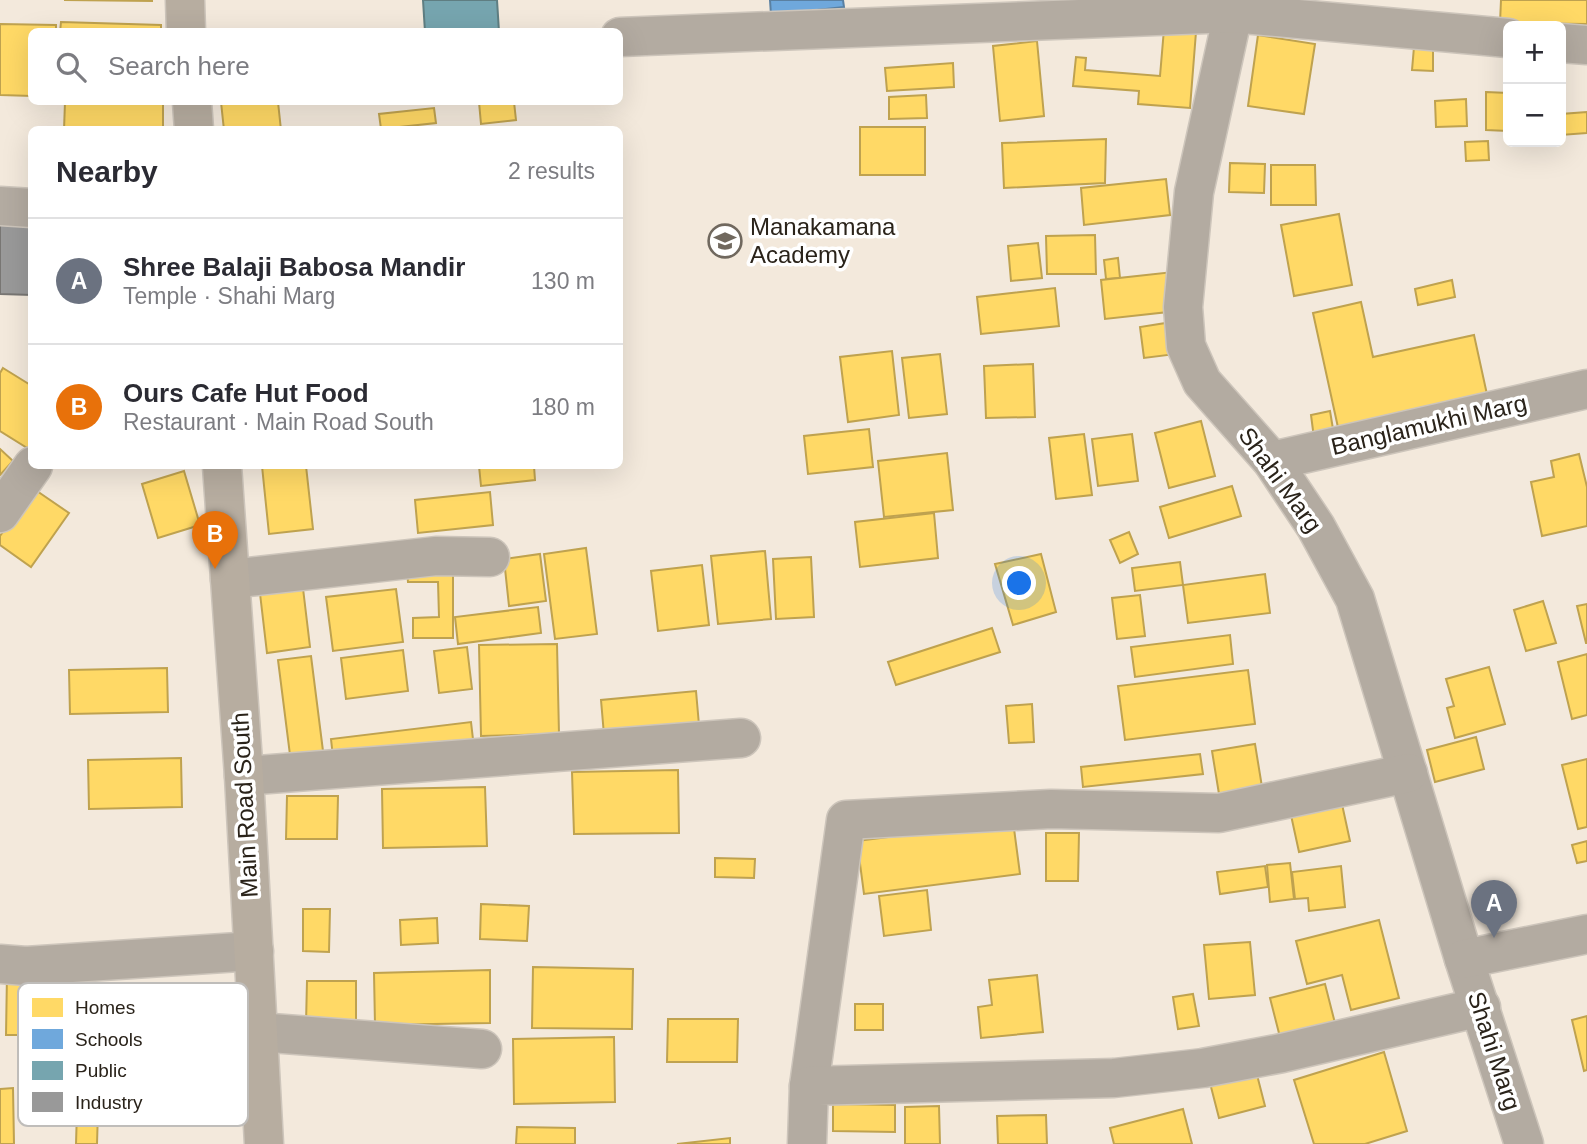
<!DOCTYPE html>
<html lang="en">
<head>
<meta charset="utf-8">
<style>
	:root { --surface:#fff; --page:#f2f2f3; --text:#2b2b33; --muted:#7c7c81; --line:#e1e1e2; --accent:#d93025 }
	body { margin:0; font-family:Arial,sans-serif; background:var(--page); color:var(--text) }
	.controls { position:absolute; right:21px; top:21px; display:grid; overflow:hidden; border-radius:10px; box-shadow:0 7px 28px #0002 }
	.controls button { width:63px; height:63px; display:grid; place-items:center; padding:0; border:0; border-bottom:2px solid var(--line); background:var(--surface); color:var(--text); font:35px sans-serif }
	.you { position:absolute; left:1020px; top:584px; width:24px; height:24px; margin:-18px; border:5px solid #fff; border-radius:50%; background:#1a73e8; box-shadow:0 0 0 10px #1a73e833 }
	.badge { display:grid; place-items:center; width:46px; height:46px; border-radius:50%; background:var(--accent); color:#fff; font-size:23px; font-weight:700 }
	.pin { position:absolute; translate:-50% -58px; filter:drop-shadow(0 2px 4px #0008) }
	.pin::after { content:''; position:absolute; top:37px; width:24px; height:21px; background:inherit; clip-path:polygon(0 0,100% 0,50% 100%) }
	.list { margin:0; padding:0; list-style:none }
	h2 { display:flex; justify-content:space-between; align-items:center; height:91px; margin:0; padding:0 28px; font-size:30px }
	h2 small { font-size:23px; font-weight:400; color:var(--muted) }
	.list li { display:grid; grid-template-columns:46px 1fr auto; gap:21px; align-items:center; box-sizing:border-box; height:126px; padding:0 28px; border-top:2px solid var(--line) }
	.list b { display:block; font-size:26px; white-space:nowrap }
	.list p { margin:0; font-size:23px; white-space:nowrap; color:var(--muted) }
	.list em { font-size:23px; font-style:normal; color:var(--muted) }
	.icon { flex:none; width:38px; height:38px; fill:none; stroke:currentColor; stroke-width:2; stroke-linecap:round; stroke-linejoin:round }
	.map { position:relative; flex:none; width:1587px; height:1144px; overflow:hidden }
	.search { position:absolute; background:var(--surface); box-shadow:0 7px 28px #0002; left:28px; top:28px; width:595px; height:77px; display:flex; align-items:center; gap:18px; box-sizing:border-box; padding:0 24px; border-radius:10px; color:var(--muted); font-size:26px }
	.panel { position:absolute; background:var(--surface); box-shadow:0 7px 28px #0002; left:28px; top:126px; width:595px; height:343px; border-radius:10px }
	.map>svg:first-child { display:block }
	.homes { fill:#ffd966; stroke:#bfa24f; stroke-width:2 }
	.schools { fill:#6fa8dc; stroke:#5a80a2; stroke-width:2 }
	.public { fill:#76a5af; stroke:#5f7e82; stroke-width:2 }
	.industry { fill:#999; stroke:#787673; stroke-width:2 }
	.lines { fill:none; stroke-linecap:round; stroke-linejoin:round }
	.minor-casing { stroke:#cdc5bb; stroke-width:41 }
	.major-casing { stroke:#cdc5bb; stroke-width:41 }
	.minor { stroke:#b3aba1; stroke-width:38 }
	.major { stroke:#b7ada0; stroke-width:38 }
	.labels { text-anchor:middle; stroke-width:7; stroke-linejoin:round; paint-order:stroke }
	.poi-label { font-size:24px; fill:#2a231a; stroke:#fff; text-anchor:start }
	.street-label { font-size:24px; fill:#2a231a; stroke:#fff }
	.key { fill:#fff; stroke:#bfbdba; stroke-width:2 }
	.key-label { font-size:19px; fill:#2a231a }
</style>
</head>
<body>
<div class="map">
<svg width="1587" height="1144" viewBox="0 0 1587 1144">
	<rect width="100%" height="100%" fill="#f3e9dc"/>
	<g class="homes">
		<polygon points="64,0 152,0 152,1"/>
		<polygon points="1501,0 1587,0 1587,24 1500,23"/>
		<polygon points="61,22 161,25 161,32 60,32"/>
		<polygon points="0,24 56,25 56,32 32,32 32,96 0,95"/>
		<polygon points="1164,29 1196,32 1190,108 1138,104 1139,91 1073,86 1076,57 1086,58 1085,70 1160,76"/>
		<polygon points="1258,35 1315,44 1304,114 1248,106"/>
		<polygon points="1037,41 1044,116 1000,121 993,46"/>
		<polygon points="1414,47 1433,47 1433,71 1412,70"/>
		<polygon points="953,63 954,87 887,91 885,68"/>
		<polygon points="1486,92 1508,93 1508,131 1486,130"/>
		<polygon points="926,95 927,118 889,119 889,97"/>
		<polygon points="1466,99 1467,126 1436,127 1435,101"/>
		<polygon points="65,102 163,102 163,130 64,130"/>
		<polygon points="221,102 278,102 281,130 224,130"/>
		<polygon points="479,102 514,102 516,120 481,124"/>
		<polygon points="434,108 436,123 381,129 379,114"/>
		<polygon points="1587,112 1587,133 1561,135 1561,114"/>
		<rect x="860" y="127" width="65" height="48"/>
		<polygon points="1106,139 1105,183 1004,188 1002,143"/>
		<polygon points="1488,141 1489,160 1466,161 1465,142"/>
		<polygon points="1230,163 1265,164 1264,193 1229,192"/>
		<polygon points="1271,165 1315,165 1316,205 1271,205"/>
		<polygon points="1166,179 1170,215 1084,225 1081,188"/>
		<polygon points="1339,214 1352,285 1294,296 1281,225"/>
		<polygon points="1095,235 1096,274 1047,274 1046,236"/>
		<polygon points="1038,243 1042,278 1011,281 1008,246"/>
		<polygon points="1118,258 1120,278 1106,279 1104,260"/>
		<polygon points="1173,272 1177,311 1105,319 1101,280"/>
		<polygon points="1452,280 1455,297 1418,305 1415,289"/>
		<polygon points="1055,288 1059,326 981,334 977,297"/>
		<polygon points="1361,302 1373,357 1474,335 1488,399 1339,432 1313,313"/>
		<polygon points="1172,322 1176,354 1144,358 1140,327"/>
		<polygon points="892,351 899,415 848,422 840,357"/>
		<polygon points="940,354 947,414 909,418 902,358"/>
		<polygon points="1033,364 1035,417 986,418 984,366"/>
		<polygon points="3,368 32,386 32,451 0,431 0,373"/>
		<polygon points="1330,411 1334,435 1314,438 1311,415"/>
		<polygon points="1201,421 1215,476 1169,488 1155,433"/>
		<polygon points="869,429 873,467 808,474 804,436"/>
		<polygon points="1084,434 1092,495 1056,499 1049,438"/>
		<polygon points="1132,434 1138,481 1098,486 1092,439"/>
		<polygon points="0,449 13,461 0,475"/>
		<polygon points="947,453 953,510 884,517 878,461"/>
		<polygon points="1579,454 1587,487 1587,526 1542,536 1531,482 1554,477 1551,461"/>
		<polygon points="262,466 306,466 313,529 269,534"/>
		<polygon points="479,466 534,466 535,480 481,486"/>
		<polygon points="184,471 200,525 158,538 142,484"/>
		<polygon points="1232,486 1241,516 1169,538 1160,507"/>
		<polygon points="34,489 69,513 31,567 0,545 0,536"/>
		<polygon points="490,492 493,525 418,533 415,500"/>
		<polygon points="934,513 938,558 860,567 855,522"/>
		<polygon points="1129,532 1138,554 1120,563 1110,540"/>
		<polygon points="586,548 597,634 555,639 544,554"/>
		<polygon points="765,551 771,619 718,624 711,556"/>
		<polygon points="540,554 546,601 509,606 504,559"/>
		<polygon points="1041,554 1056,612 1013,625 995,564"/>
		<polygon points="811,557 814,617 776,619 773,559"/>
		<polygon points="1180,562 1183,585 1135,591 1132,568"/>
		<polygon points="702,565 709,625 658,631 651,571"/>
		<polygon points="453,570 453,638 413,638 413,618 439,617 438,582 408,582 407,571"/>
		<polygon points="1265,574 1270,613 1188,623 1183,585"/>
		<polygon points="302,580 310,647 267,653 259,585"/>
		<polygon points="396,589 403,642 333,651 326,597"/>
		<polygon points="1140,595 1145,636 1117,639 1112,598"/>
		<polygon points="1543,601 1556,643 1526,651 1514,610"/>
		<polygon points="1587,604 1587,643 1586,643 1577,606"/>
		<polygon points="538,607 541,633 458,644 455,617"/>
		<polygon points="992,628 1000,652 896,685 888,662"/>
		<polygon points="1230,635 1233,664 1135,677 1131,647"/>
		<polygon points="557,644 559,734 481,736 479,645"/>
		<polygon points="467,647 472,689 439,693 434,651"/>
		<polygon points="403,650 408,691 346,699 341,658"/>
		<polygon points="1587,654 1587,715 1572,719 1558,662"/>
		<polygon points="311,656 323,751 290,755 278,660"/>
		<polygon points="1489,667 1505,724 1455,738 1447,708 1454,706 1446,679"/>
		<polygon points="167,668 168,712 70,714 69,670"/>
		<polygon points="1248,670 1255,724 1125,740 1118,686"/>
		<polygon points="696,691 699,725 604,735 601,700"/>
		<polygon points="1032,704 1034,742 1009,743 1006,706"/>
		<polygon points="471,722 474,748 334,766 331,739"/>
		<polygon points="1476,737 1484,769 1435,782 1427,750"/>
		<polygon points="1255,744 1262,787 1219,794 1212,751"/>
		<polygon points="1200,754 1203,774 1083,787 1081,767"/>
		<polygon points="181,758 182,807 89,809 88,760"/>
		<polygon points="1587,759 1587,827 1578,829 1562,765"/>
		<polygon points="678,770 679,833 574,834 572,772"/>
		<polygon points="485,787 487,846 383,848 382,789"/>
		<polygon points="1340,795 1350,841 1299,852 1289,806"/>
		<polygon points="287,796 338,796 337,839 286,839"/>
		<polygon points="1013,821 1020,874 864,894 857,841"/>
		<polygon points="1046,833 1079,833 1078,881 1046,881"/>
		<polygon points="1587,841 1587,861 1577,863 1572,845"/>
		<polygon points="715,858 755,859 754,878 715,877"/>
		<polygon points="1290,863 1294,899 1270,902 1267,865"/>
		<polygon points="1265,866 1268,887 1220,894 1217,872"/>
		<polygon points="1341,866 1345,907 1309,911 1308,898 1295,899 1292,872"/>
		<polygon points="927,890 931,930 884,936 879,896"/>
		<polygon points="481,904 529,906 527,941 480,939"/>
		<polygon points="303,909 330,909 329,952 303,951"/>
		<polygon points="437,918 438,943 401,945 400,920"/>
		<polygon points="1379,920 1399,998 1351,1010 1342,975 1307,984 1296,941"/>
		<polygon points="1250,942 1255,995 1209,999 1204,945"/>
		<polygon points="533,967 633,969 632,1029 532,1028"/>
		<polygon points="490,970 490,1023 375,1025 374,973"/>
		<polygon points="7,974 72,975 71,1035 6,1035"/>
		<polygon points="1037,975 1043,1032 981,1038 978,1007 992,1005 989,980"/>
		<polygon points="307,981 356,981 356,1024 306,1024"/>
		<polygon points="1325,984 1337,1031 1282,1045 1270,998"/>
		<polygon points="1193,994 1199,1026 1178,1029 1173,997"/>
		<rect x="855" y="1004" width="28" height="26"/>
		<polygon points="1587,1016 1587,1070 1584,1071 1572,1020"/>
		<polygon points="668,1019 738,1019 737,1062 667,1062"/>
		<polygon points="614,1037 615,1102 514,1104 513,1039"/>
		<polygon points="1384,1052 1407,1131 1365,1144 1314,1144 1294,1080"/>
		<polygon points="1256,1071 1265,1106 1219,1118 1210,1083"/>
		<polygon points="13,1088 14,1144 0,1144 0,1089"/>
		<polygon points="833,1104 895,1105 895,1132 833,1131"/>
		<polygon points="939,1106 940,1144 905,1144 905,1107"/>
		<polygon points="1183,1109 1192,1144 1114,1144 1110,1128"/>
		<polygon points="77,1110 98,1110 97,1144 76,1144"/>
		<polygon points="1046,1115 1047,1144 998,1144 997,1116"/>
		<polygon points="517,1127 575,1128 575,1144 516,1144"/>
		<polygon points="730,1138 730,1144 677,1144"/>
	</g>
	<polygon class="schools" points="770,0 843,0 844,7 771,15"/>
	<polygon class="public" points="423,0 497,0 499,32 425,32"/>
	<polygon class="industry" points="0,214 32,216 32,295 0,294"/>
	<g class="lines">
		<defs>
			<g id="minor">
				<polyline points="1236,0 1194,192 1183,307 1186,346 1202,382 1272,461 1316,527 1355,599 1464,959 1524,1144"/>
				<polyline points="620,37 1232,13 1508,38"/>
				<polyline points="1561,43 1587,45"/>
				<polyline points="0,206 32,208"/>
				<polyline points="1272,461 1587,389"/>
				<polyline points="0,513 33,466"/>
				<polyline points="230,579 436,556 490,557"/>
				<polyline points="244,776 741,738"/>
				<polyline points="1464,959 1587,934"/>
				<polyline points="0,964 26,966 254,951"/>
				<polyline points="258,1032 482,1049"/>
				<polyline points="809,1086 846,820 1051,809 1219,813 1408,773"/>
				<polyline points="807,1144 809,1086 1114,1078 1203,1068 1282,1053 1481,1007"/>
			</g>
			<g id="major">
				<polyline points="185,0 186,32"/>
				<polyline points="192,102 194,130"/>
				<polyline points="222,466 244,776 264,1144"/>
			</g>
		</defs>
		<use href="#minor" class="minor-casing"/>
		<use href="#major" class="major-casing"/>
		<use href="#minor" class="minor"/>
		<use href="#major" class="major"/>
	</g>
	<defs>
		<symbol id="school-ring" viewBox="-11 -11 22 22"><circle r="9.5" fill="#fff" stroke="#70685e" stroke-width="1.5"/><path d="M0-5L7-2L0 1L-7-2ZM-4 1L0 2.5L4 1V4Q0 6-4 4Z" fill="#70685e"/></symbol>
	</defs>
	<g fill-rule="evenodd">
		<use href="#school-ring" x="706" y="222" width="38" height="38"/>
	</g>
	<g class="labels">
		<g class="poi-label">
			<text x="750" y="235">Manakamana<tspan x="750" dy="28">Academy</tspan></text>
		</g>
		<g class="street-label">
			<text transform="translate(1429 425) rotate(-13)" y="8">Banglamukhi Marg</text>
			<text transform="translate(1280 480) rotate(54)" y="8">Shahi Marg</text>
			<text transform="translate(245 805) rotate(-93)" y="8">Main Road South</text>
			<text transform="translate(1494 1051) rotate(72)" y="8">Shahi Marg</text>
		</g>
	</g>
	<rect x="18" y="983" width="230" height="143" rx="10" class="key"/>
	<rect x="32" y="998" width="31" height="19" fill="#ffd966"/>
	<rect x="32" y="1029" width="31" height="20" fill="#6fa8dc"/>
	<rect x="32" y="1061" width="31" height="19" fill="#76a5af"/>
	<rect x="32" y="1092" width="31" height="20" fill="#999"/>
	<g class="key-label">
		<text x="75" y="1014">Homes</text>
		<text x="75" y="1046">Schools</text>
		<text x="75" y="1077">Public</text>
		<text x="75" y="1109">Industry</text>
	</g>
</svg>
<div class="controls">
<button>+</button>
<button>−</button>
</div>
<div class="you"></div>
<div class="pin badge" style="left:1494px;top:938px;background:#6b7280">A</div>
<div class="pin badge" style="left:215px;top:569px;background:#e8710a">B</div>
<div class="search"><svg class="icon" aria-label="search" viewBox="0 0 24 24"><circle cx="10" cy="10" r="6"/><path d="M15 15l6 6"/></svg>Search here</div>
<section class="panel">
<h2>Nearby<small>2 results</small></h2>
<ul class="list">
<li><span class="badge" style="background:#6b7280">A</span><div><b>Shree Balaji Babosa Mandir</b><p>Temple · Shahi Marg</p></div><em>130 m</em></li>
<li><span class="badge" style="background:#e8710a">B</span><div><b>Ours Cafe Hut Food</b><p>Restaurant · Main Road South</p></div><em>180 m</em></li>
</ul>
</section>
</div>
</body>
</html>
